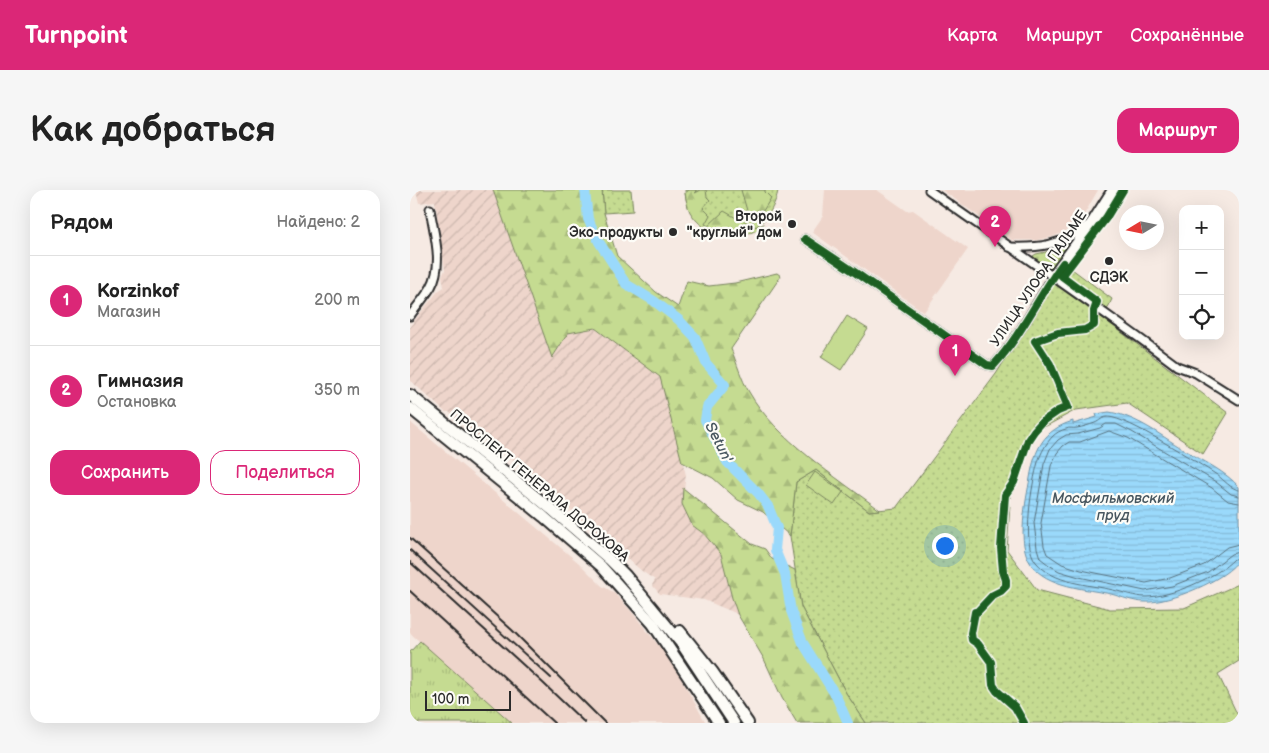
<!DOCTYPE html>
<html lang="ru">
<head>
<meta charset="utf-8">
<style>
	:root { --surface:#fff; --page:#f6f6f6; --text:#222; --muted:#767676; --line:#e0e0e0; --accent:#db2777 }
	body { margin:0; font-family:"Balsamiq Sans",sans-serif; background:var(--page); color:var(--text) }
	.controls { position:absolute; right:15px; top:15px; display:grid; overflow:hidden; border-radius:10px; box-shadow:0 5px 20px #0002 }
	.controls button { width:45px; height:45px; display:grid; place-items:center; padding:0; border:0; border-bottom:1px solid var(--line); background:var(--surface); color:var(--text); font:25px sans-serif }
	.compass { position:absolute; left:709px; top:15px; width:45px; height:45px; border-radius:50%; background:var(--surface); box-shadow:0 5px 20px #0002; rotate:260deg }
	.scale { position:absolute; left:15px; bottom:12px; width:86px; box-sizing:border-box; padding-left:5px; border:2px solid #2b2b2b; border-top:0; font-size:14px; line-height:18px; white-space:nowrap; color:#2b2b2b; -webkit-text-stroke:4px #fdfcf7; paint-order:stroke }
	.you { position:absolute; left:534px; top:355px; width:18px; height:18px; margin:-12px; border:4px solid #fff; border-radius:50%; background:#1a73e8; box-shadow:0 0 0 8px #1a73e833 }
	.badge { display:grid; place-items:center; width:32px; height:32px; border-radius:50%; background:var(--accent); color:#fff; font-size:16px; font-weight:700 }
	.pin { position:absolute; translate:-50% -41px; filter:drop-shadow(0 1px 2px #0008) }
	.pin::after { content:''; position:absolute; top:26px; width:18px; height:15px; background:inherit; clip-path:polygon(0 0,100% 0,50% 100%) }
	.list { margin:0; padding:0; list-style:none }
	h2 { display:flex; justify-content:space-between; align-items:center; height:65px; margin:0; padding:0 20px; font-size:21px }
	h2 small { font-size:16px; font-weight:400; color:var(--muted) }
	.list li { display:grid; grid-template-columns:32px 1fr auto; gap:15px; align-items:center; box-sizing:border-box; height:90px; padding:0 20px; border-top:1px solid var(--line) }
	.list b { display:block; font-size:19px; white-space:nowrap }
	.list p { margin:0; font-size:16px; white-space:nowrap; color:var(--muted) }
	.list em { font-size:16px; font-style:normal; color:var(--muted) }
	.actions { display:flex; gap:10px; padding:15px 20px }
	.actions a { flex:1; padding:11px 0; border:1px solid var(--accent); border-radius:15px; text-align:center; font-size:18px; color:var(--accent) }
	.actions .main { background:var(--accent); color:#fff }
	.icon { flex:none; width:28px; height:28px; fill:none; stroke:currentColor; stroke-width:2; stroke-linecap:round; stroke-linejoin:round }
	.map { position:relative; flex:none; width:829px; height:533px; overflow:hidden; border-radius:15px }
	header { display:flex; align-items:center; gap:30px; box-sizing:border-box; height:70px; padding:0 25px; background:var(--accent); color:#fff }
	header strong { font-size:24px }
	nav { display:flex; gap:28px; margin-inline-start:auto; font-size:18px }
	.intro { display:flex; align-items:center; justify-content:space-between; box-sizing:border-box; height:120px; padding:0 30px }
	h1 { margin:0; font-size:35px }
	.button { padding:12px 22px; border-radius:15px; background:var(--accent); color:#fff; font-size:18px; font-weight:700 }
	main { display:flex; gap:30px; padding:0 30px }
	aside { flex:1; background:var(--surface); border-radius:15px; box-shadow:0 5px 20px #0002 }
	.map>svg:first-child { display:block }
	.built { fill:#eed5cb }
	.industrial { fill:url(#industrial-furrows) }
	.grass { fill:url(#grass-dots); stroke:#78835e }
	.forest { fill:url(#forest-firs); stroke:#78835e }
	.park { fill:url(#park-tufts); stroke:#78835e }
	.garden { fill:#c5db91; stroke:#78835e }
	.water { fill:url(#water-rules); stroke:#6e93a8 }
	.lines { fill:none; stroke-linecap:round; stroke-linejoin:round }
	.shore { stroke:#57717e; stroke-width:1 }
	.river { stroke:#9ad9fb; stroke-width:10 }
	.street-casing { stroke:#2b2b2b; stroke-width:11 }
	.secondary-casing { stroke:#2b2b2b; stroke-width:14 }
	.street { stroke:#fdfcf7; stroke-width:7 }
	.secondary { stroke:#fdfcf7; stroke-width:10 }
	.rail { stroke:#2b2b2b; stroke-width:2 }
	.cycleway-casing { stroke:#fdfcf7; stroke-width:11 }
	.cycleway { stroke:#1b5e20; stroke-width:8 }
	.poi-dot { fill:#2b2b2b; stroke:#fdfcf7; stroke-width:2 }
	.labels { text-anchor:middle; stroke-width:4.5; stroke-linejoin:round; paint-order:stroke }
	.poi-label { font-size:14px; font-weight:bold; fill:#2b2b2b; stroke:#fdfcf7; text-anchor:end }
	.street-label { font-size:14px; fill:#2b2b2b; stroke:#fdfcf7 }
	.water-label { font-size:15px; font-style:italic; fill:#47565f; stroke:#fdfcf7 }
</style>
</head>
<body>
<header>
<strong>Turnpoint</strong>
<nav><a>Карта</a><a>Маршрут</a><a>Сохранённые</a></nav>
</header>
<div class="intro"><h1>Как добраться</h1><a class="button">Маршрут</a></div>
<main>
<aside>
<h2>Рядом<small>Найдено: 2</small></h2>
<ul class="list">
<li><span class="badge">1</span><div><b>Korzinkof</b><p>Магазин</p></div><em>200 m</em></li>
<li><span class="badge">2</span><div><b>Гимназия</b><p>Остановка</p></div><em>350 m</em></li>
</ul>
<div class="actions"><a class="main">Сохранить</a><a>Поделиться</a></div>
</aside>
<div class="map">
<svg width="829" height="533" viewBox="0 0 829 533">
	<defs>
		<pattern id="industrial-furrows" width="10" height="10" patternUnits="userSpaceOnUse" patternTransform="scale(1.25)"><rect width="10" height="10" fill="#eed5cb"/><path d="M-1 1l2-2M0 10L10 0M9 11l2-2" fill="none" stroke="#ccb7ae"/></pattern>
		<pattern id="grass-dots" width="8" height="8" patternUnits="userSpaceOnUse" patternTransform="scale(1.25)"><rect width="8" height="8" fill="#c5db91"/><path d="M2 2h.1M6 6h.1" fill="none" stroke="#a9bc7d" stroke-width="1.8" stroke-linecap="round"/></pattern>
		<pattern id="forest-firs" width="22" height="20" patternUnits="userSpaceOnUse" patternTransform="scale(1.25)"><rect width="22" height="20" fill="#c5db91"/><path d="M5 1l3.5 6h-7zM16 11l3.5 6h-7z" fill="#a9bc7d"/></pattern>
		<pattern id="park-tufts" width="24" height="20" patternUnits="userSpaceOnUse" patternTransform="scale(1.25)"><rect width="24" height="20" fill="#c5db91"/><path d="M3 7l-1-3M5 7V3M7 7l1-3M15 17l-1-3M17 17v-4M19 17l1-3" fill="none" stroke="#a9bc7d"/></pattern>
		<pattern id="water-rules" width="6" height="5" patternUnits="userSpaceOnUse" patternTransform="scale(1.25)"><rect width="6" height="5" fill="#9ad9fb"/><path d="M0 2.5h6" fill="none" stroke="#85bad7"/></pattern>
	</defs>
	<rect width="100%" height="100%" fill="#f6eae3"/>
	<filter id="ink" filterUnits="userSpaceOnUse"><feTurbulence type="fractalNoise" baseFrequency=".02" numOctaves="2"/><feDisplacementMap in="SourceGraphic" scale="10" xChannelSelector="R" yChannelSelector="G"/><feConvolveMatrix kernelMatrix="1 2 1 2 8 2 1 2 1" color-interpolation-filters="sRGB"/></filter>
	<g filter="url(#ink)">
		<g class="built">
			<polygon points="415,0 467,0 497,21 503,20 558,59 514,122 402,42 413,26"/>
			<polygon points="532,0 688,0 671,30 654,42 642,47 627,50 602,50"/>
			<polygon points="0,232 169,373 192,396 203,402 221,421 261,471 296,533 102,533 0,443"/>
		</g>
		<polygon class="industrial" points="6,0 83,0 142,168 158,143 185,138 250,187 276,285 272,314 282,335 294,344 311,364 322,408 328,425 323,422 294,410 250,404 242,395 245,390 233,382 149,310 118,287 118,283 90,258 82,258 74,250 72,251 39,222 35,222 0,190 0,136 28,101 34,97 32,86 35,80 25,11 9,13"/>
		<g class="grass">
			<polygon points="192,0 221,0 223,21 194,23"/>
			<path d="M275 0H368V1C363 24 349 42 325 44 319 45 312 41 306 39 302 37 295 36 291 34 281 27 275 12 275 0Z"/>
			<polygon points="659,53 659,56 644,79 638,79 624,70 623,66 626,64 636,62"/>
			<polygon points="662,79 702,109 697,120 656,88"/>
			<polygon points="645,92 818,223 793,264 717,213 666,220 627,241 601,300 597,360 627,400 700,419 774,418 829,394 829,471 808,484 829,528 829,533 456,533 436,503 391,417 380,346 386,292 406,280 459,321 486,318 586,184"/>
		</g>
		<g class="forest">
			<path d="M83 0H192L194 23 207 66 246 102 268 117 277 91 299 96 325 93 367 83 371 86 321 159C327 173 331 189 339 202 365 248 427 288 470 320L459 321 406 280 386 292 380 346 353 322 328 310 303 288 272 272 250 187 185 138 158 143 142 168Z"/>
			<path d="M279 0H286L285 3 291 0H296L297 7 300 10 293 18 300 25 295 34 298 36 314 21 328 29 338 24 331 0H355V2L361 8 351 24 344 26 340 38 354 34C348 41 340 44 330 44 309 46 292 41 280 22 277 16 276 9 275 3Z"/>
			<polygon points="273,298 342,354 355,359 362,369 385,380 391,417 436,503 456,533 387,533 372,508 354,469 328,425 322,408 311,364 294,344 282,335 272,314"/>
		</g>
		<polygon class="park" points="10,451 102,533 0,533 0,462"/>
		<g class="garden">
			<polygon points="437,126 458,139 431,180 411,167"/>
			<polygon points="405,282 433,302 424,315 396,295"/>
		</g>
		<path class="water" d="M699 222C727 226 754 248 778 262 795 272 816 282 829 297V369C819 389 757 414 735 412 724 412 712 407 701 404 677 399 636 397 621 374 606 353 616 311 620 288 625 259 633 240 663 231V234L687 227 686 224Z"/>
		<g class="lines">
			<g class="shore">
				<path d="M829 300C821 299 814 290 807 285 788 273 717 227 698 227 692 227 690 231 685 233 679 235 673 237 667 238 662 239 660 237 656 239 651 240 646 243 643 246 636 253 631 263 628 272 622 293 611 354 626 372 644 394 678 394 703 400 713 402 725 407 736 407 761 407 807 387 824 369L829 368"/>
				<polyline points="829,306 821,304 806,292 722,242 706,234 696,234 690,238 668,244 656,245 648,250 640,259 634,274 624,333 627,358 630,368 639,375 649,381 669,387 735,401 762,396 798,382 821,364 829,362"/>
				<polyline points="829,313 818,311 802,298 718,248 699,241 670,252 659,252 653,256 647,263 641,276 631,333 634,356 637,364 652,374 671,380 736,393 760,388 794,375 817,357 829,354"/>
			</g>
			<polyline class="river" points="175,0 178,29 189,52 216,94 244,111 269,130 285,147 296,173 315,195 297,217 295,230 317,272 348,303 358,316 367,338 365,360 375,384 381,421 393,453 426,506 438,533"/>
			<defs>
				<g id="street">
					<path d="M519 0C602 59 686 115 767 176L786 183 829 210"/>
					<path d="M395 49 443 81 577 175 583 176C607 150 624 117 643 86"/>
					<path d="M599 57C629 58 651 56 676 36"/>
					<path d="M0 126C7 116 15 107 21 97 34 74 24 44 20 19"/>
				</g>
				<g id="secondary">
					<polyline points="643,86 684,30 703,0"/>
					<polyline points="0,205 141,319 200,370 215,385 271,453 324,533"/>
					<polyline points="0,218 133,326 191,376 243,434 309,533"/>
					<polyline points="270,441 302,481 338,533"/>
				</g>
			</defs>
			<use href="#street" class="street-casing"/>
			<use href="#secondary" class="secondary-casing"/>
			<use href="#street" class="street"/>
			<use href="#secondary" class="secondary"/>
			<g class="rail">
				<polyline points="0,348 102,440 195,533"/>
				<polyline points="0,360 141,488"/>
				<polyline points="0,372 133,493 175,533"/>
				<polyline points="0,401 144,533"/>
			</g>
			<defs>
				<g id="cycleway">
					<path d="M395 49 443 81 577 175 583 176C611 146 629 106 653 73"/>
					<polyline points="614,533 605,517 587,501 583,495 581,472 568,454 562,450 561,443 565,422 567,422 583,405 591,401 596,396 596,390 593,381 591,358 595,305 604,292 618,250 624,241 632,232 648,221 658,217 640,174 625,151 648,143 675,140 684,135 684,121 687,112 652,86 696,28 713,0"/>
				</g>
			</defs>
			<use href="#cycleway" class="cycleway-casing"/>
			<use href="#cycleway" class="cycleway"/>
		</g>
	</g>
	<g class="poi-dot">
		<circle cx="382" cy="34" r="5"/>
		<circle cx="263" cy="42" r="5"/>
		<circle cx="699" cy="71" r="5"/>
	</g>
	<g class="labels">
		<g class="poi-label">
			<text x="372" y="31">Второй<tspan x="372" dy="16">"круглый" дом</tspan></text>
			<text x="253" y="47">Эко-продукты</text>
			<text x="699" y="92" text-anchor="middle">СДЭК</text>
		</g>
		<g class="street-label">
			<text transform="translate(628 88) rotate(-56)" y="5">УЛИЦА УЛОФА ПАЛЬМЕ</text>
			<text transform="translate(130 295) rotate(40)" y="5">ПРОСПЕКТ ГЕНЕРАЛА ДОРОХОВА</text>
		</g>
		<g class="water-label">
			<text transform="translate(309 252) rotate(63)" y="5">Setun'</text>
			<text x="703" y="313">Мосфильмовский<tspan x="703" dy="17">пруд</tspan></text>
		</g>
	</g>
</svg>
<div class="controls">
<button>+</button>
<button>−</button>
<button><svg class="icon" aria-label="locate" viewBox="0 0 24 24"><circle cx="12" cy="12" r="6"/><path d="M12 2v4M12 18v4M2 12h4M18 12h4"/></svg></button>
</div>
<svg class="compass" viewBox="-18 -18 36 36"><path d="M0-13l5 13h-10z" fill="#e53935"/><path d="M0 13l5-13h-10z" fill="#767676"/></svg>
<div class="scale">100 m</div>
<div class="you"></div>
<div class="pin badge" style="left:545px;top:186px">1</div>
<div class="pin badge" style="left:585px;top:57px">2</div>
</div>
</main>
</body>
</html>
